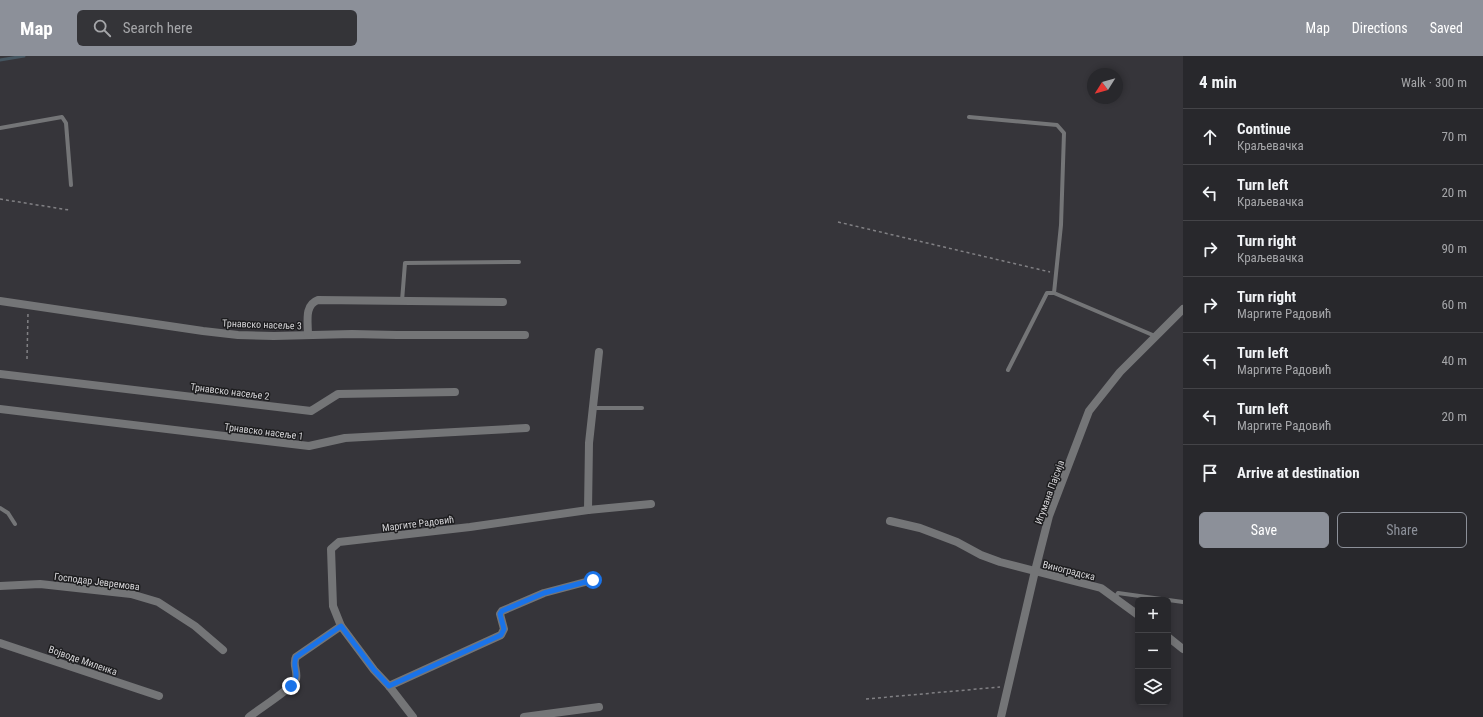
<!DOCTYPE html>
<html lang="en">
<head>
<meta charset="utf-8">
<style>
	:root { --surface:#28282c; --page:#343438; --text:#f1f3f6; --muted:#a5a6a9; --line:#444448; --accent:#8c9099 }
	body { margin:0; font-family:"Roboto Condensed",sans-serif; background:var(--page); color:var(--text) }
	.controls { position:absolute; right:12px; bottom:12px; display:grid; overflow:hidden; border-radius:6px; box-shadow:0 2px 6px #0003 }
	.controls button { width:36px; height:36px; display:grid; place-items:center; padding:0; border:0; border-bottom:1px solid var(--line); background:var(--surface); color:var(--text); font:20px sans-serif }
	.compass { position:absolute; left:1087px; top:12px; width:36px; height:36px; border-radius:50%; background:var(--surface); box-shadow:0 2px 6px #0003; rotate:233deg }
	.stop { position:absolute; width:12px; height:12px; margin:-9px; border:3px solid #1a73e8; border-radius:50%; background:#fff }
	.stop.end { background:#1a73e8; border-color:#fff; box-shadow:0 1px 4px #0008 }
	.list { margin:0; padding:0; list-style:none }
	h2 { display:flex; justify-content:space-between; align-items:center; height:52px; margin:0; padding:0 16px; font-size:17px }
	h2 small { font-size:13px; font-weight:400; color:var(--muted) }
	.list li { display:grid; grid-template-columns:26px 1fr auto; gap:12px; align-items:center; box-sizing:border-box; height:56px; padding:0 16px; border-top:1px solid var(--line) }
	.list b { display:block; font-size:15px; white-space:nowrap }
	.list p { margin:0; font-size:13px; white-space:nowrap; color:var(--muted) }
	.list em { font-size:13px; font-style:normal; color:var(--muted) }
	.actions { display:flex; gap:8px; padding:12px 16px }
	.actions a { flex:1; padding:9px 0; border:1px solid var(--accent); border-radius:6px; text-align:center; font-size:14px; color:var(--accent) }
	.actions .main { background:var(--accent); color:#fff }
	.icon { flex:none; width:22px; height:22px; fill:none; stroke:currentColor; stroke-width:2; stroke-linecap:round; stroke-linejoin:round }
	.map { position:relative; flex:none; width:1183px; height:661px; overflow:hidden }
	header { display:flex; align-items:center; gap:24px; box-sizing:border-box; height:56px; padding:0 20px; background:var(--accent); color:#fff }
	header strong { font-size:19px }
	nav { display:flex; gap:22px; margin-inline-start:auto; font-size:14px }
	.search { width:280px; height:36px; background:var(--page); display:flex; align-items:center; gap:10px; box-sizing:border-box; padding:0 14px; border-radius:6px; color:var(--muted); font-size:15px }
	main { display:flex }
	aside { flex:1; background:var(--surface) }
	.map>svg:first-child { display:block }
	.lines { fill:none; stroke-linecap:round; stroke-linejoin:round }
	.stream { stroke:#455661; stroke-width:3 }
	.path { stroke:#818084; stroke-width:1.5; stroke-dasharray:3 3; stroke-linecap:butt }
	.service { stroke:#747577; stroke-width:4 }
	.minor { stroke:#747577; stroke-width:8 }
	.tertiary { stroke:#747577; stroke-width:8 }
	.route { stroke:#1a73e8; stroke-width:5 }
	.labels { text-anchor:middle; stroke-width:3; stroke-linejoin:round; paint-order:stroke }
	.street-label { font-size:10px; fill:#d5d4d7; stroke:#1d1d1f }
</style>
</head>
<body>
<header>
<strong>Map</strong>
<div class="search"><svg class="icon" aria-label="search" viewBox="0 0 24 24"><circle cx="10" cy="10" r="6"/><path d="M15 15l6 6"/></svg>Search here</div>
<nav><a>Map</a><a>Directions</a><a>Saved</a></nav>
</header>
<main>
<div class="map">
<svg width="1183" height="661" viewBox="0 0 1183 661">
	<rect width="100%" height="100%" fill="#36353a"/>
	<g class="lines">
		<polyline class="stream" points="0,4 24,0"/>
		<g class="path">
			<polyline points="0,143 69,154"/>
			<polyline points="838,166 1050,216"/>
			<polyline points="27,303 28,257"/>
			<polyline points="866,643 1000,631"/>
		</g>
		<g class="service">
			<polyline points="969,61 1057,69 1064,77 1061,169 1054,237 1155,280"/>
			<polyline points="0,72 62,61 66,67 71,129"/>
			<polyline points="402,245 405,207 519,206"/>
			<polyline points="1008,314 1047,237 1054,237"/>
			<polyline points="593,352 642,352"/>
			<polyline points="0,452 8,457 15,468"/>
			<polyline points="1115,542 1118,537 1183,546"/>
		</g>
		<g class="minor">
			<polyline points="0,245 203,275 238,279 274,280 352,278 397,279 525,279"/>
			<path d="M308 279C308 266 304 249 318 244L503 246"/>
			<polyline points="0,318 311,355 338,338 455,336"/>
			<polyline points="0,353 309,390 345,382 526,372"/>
			<polyline points="588,454 589,387 599,296"/>
			<polyline points="890,465 920,472 957,486 981,499 1000,506 1101,532 1138,559"/>
			<polyline points="0,530 40,528 131,538 158,546 195,570 223,594"/>
			<polyline points="1168,581 1183,593"/>
			<polyline points="0,587 159,640"/>
			<polyline points="389,630 501,579 504,573 500,558 502,555 544,537 593,524"/>
			<path d="M249 661C259 653 293 632 296 623 298 615 292 608 296 601L341 570"/>
			<polyline points="413,661 389,630 374,614 341,570 333,550 331,493 339,486 470,471 588,454 651,448"/>
			<polyline points="524,661 599,651"/>
		</g>
		<polyline class="tertiary" points="1001,661 1035,515 1049,460 1089,355 1120,316 1183,253"/>
	</g>
	<g class="lines">
		<path class="route" d="M291 630C302 618 291 612 296 601L341 570 374 614 389 630 501 579 504 573 500 558 502 555 544 537 593 524"/>
	</g>
	<g class="labels">
		<g class="street-label">
			<text transform="translate(262 268) rotate(2)" y="4">Трнавско насеље 3</text>
			<text transform="translate(230 335) rotate(7)" y="4">Трнавско насеље 2</text>
			<text transform="translate(264 375) rotate(7)" y="4">Трнавско насеље 1</text>
			<text transform="translate(1049 436) rotate(-70)" y="4">Игумана Пајсија</text>
			<text transform="translate(418 467) rotate(-7)" y="4">Маргите Радовић</text>
			<text transform="translate(1069 514) rotate(14)" y="4">Виноградска</text>
			<text transform="translate(97 525) rotate(7)" y="4">Господар Јевремова</text>
			<text transform="translate(83 604) rotate(19)" y="4">Војводе Миленка</text>
		</g>
	</g>
</svg>
<div class="controls">
<button>+</button>
<button>−</button>
<button><svg class="icon" aria-label="layers" viewBox="0 0 24 24"><path d="M12 4l9 5-9 5-9-5zM3 14l9 5 9-5"/></svg></button>
</div>
<svg class="compass" viewBox="-18 -18 36 36"><path d="M0-13l5 13h-10z" fill="#e53935"/><path d="M0 13l5-13h-10z" fill="#a5a6a9"/></svg>
<div class="stop" style="left:593px;top:524px"></div>
<div class="stop end" style="left:291px;top:630px"></div>
</div>
<aside>
<h2>4 min<small>Walk · 300 m</small></h2>
<ul class="list">
<li><svg class="icon" aria-label="ahead" viewBox="0 0 24 24"><path d="M12 20V5M6 11l6-6 6 6"/></svg><div><b>Continue</b><p>Краљевачка</p></div><em>70 m</em></li>
<li><svg class="icon" aria-label="left" viewBox="0 0 24 24"><path d="M17 20v-9H6M10 6l-5 5 5 5"/></svg><div><b>Turn left</b><p>Краљевачка</p></div><em>20 m</em></li>
<li><svg class="icon" aria-label="right" viewBox="0 0 24 24"><path d="M7 20v-9h11M14 6l5 5-5 5"/></svg><div><b>Turn right</b><p>Краљевачка</p></div><em>90 m</em></li>
<li><svg class="icon" aria-label="right" viewBox="0 0 24 24"><path d="M7 20v-9h11M14 6l5 5-5 5"/></svg><div><b>Turn right</b><p>Маргите Радовић</p></div><em>60 m</em></li>
<li><svg class="icon" aria-label="left" viewBox="0 0 24 24"><path d="M17 20v-9H6M10 6l-5 5 5 5"/></svg><div><b>Turn left</b><p>Маргите Радовић</p></div><em>40 m</em></li>
<li><svg class="icon" aria-label="left" viewBox="0 0 24 24"><path d="M17 20v-9H6M10 6l-5 5 5 5"/></svg><div><b>Turn left</b><p>Маргите Радовић</p></div><em>20 m</em></li>
<li><svg class="icon" aria-label="arrive" viewBox="0 0 24 24"><path d="M6 21V4h12l-3 4 3 4H6"/></svg><div><b>Arrive at destination</b></div></li>
</ul>
<div class="actions"><a class="main">Save</a><a>Share</a></div>
</aside>
</main>
</body>
</html>
